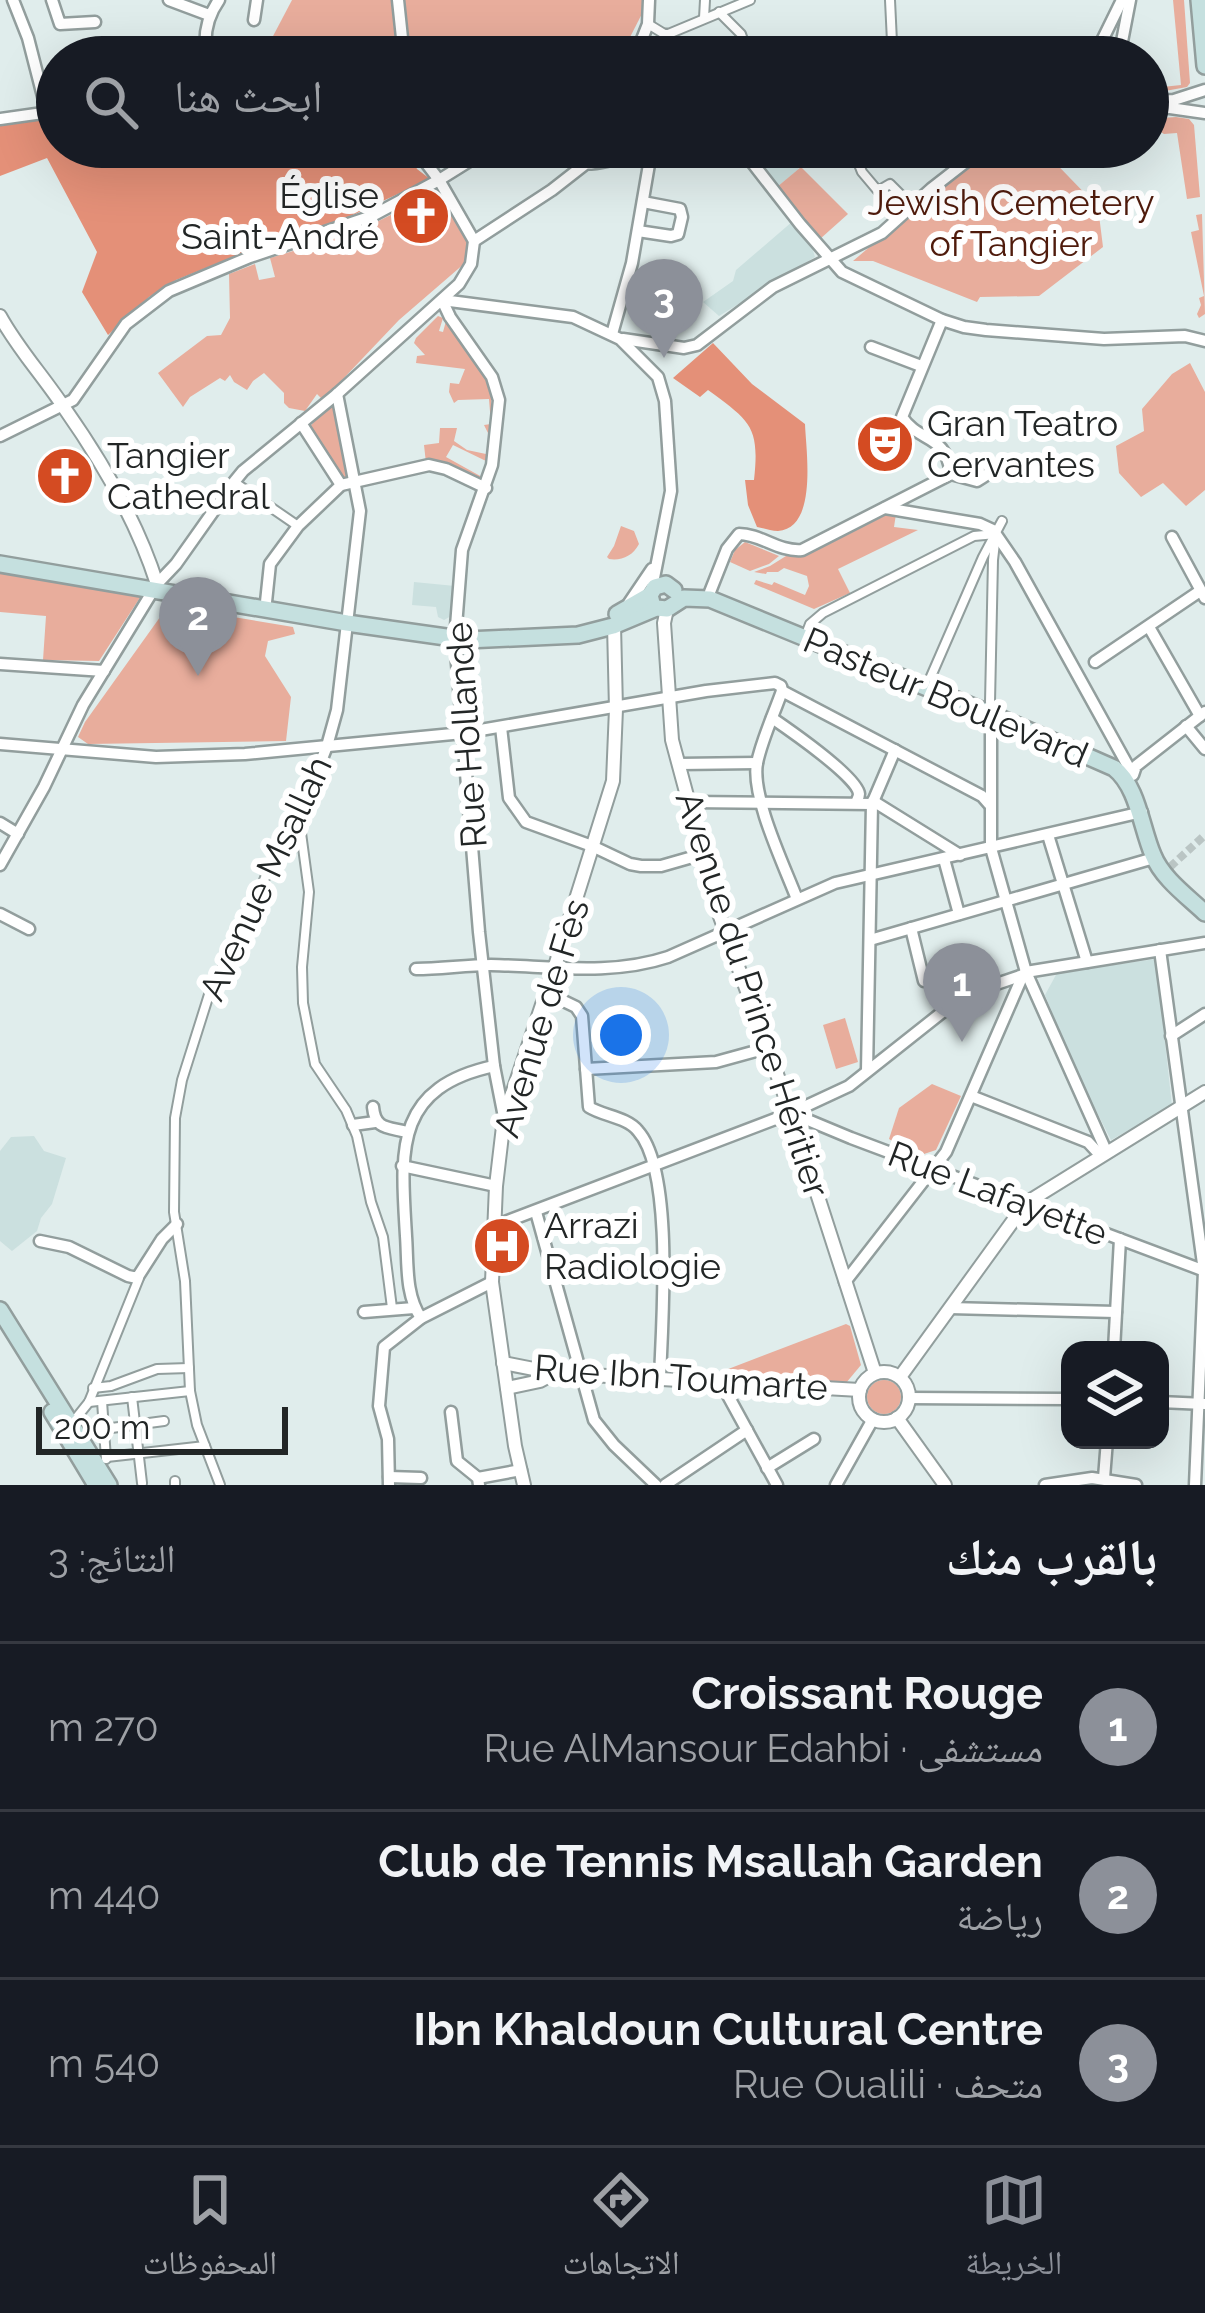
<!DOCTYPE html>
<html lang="ar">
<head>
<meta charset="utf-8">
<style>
	:root { --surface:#171b24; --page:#20242c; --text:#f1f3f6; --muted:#9ea1a6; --line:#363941; --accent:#8c9099 }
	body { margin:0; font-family:Raleway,"Noto Naskh Arabic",sans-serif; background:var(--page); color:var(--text); direction:rtl }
	.controls { position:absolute; right:36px; bottom:36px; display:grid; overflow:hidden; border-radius:24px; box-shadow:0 12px 48px #0002 }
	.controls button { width:108px; height:108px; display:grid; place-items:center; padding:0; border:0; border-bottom:3px solid var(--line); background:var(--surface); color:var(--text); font:60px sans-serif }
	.scale { position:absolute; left:36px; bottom:30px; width:252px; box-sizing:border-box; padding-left:12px; border:6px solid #222626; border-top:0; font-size:33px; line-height:42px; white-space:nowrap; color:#222626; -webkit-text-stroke:9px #fff; paint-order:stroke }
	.you { position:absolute; left:621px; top:1035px; width:42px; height:42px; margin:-30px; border:9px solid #fff; border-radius:50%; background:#1a73e8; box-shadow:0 0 0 18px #1a73e833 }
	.badge { display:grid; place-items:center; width:78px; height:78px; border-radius:50%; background:var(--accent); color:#fff; font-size:39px; font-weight:700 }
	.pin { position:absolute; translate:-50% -99px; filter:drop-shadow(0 3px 6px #0008) }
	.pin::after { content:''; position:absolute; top:63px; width:42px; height:36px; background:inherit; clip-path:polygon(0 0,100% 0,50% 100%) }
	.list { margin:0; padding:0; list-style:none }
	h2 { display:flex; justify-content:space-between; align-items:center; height:156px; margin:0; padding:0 48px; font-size:51px }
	h2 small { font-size:39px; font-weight:400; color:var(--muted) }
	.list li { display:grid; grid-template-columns:78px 1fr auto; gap:36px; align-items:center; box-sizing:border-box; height:168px; padding:0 48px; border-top:3px solid var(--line) }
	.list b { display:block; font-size:45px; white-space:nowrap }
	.list p { margin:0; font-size:39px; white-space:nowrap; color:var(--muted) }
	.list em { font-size:39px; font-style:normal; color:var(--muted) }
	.icon { flex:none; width:66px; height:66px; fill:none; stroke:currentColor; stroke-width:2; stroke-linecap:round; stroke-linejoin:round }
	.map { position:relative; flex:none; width:1205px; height:1485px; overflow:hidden; direction:ltr }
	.search { position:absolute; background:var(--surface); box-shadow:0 12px 48px #0002; left:36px; right:36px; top:36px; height:132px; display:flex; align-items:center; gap:30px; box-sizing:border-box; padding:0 42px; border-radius:66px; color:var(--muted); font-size:45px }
	.sheet { height:660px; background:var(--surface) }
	nav { display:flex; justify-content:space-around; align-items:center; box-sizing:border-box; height:168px; border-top:3px solid var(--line); background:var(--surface); font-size:33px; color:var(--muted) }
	nav a { display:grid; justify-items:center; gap:6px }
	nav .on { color:var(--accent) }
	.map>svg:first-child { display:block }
	.built { fill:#cbe0df }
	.green { fill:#e8ad9c }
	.forest { fill:#e49078 }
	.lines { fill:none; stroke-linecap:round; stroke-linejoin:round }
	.pedestrian-tunnel { stroke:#bac5c4; stroke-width:8; stroke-dasharray:8 4; stroke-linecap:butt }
	.pedestrian-casing { stroke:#929e9d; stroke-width:12 }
	.minor-casing { stroke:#929e9d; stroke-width:15 }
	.tertiary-casing { stroke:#929e9d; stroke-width:16 }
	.secondary-casing { stroke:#929e9d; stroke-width:20 }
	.pedestrian { stroke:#fff; stroke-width:8 }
	.minor { stroke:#fff; stroke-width:10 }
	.tertiary { stroke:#fff; stroke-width:12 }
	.secondary { stroke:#c5e0df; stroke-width:15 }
	.labels { text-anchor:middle; stroke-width:12; stroke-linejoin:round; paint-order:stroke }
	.poi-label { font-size:36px; fill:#222626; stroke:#fff; text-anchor:start }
	.park-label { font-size:36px; fill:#4f1b0c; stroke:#fff }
	.street-label { font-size:36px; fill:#222626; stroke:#fff }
</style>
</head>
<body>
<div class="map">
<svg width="1205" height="1485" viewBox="0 0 1205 1485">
	<rect width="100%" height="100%" fill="#e0edec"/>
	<g class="built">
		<polygon points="780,147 799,169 777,187 757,162"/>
		<polygon points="793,221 811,244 815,257 719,316 703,302 733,281 736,270"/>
		<polygon points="414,582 455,586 453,615 444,620 438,617 436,607 412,605"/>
		<polygon points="1156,959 1172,1106 1111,1140 1076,1071 1045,995 1057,973"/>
		<polygon points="34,1136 44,1151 66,1158 52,1204 41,1218 37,1231 12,1251 0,1241 0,1151 11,1137"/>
	</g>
	<g class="green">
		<polygon points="292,0 647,0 647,4 626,45 607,57 273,57 272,38"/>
		<polygon points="1173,0 1184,0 1190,83 1187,87 1154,93 1153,88 1181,85"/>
		<polygon points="1176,117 1189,119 1194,125 1200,197 1187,199 1177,133 1164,134 1156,129 1151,130 1148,137 1148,119"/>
		<polygon points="993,147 1040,147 1098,207 1103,247 1039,296 980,297 977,302 873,261 853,261 933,193"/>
		<polygon points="801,167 848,214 820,239 777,187"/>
		<polygon points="430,195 448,203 469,239 465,263 399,320 323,400 317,394 305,411 289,408 284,403 284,393 264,373 253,381 247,390 234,382 230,375 225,381 220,378 190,397 183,407 158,373 207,336 221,335 230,318 229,274 255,264 259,280 275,277 270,258 359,231"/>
		<polygon points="1202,214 1205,314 1199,318 1197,314 1201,305 1199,298 1204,296 1191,232 1199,230 1196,215"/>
		<polygon points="438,316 443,318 439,331 443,332 446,321 492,386 490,437 484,425 491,424 489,399 458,400 454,403 449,392 450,383 459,384 465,369 416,363 417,356 425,355 414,343 416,338"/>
		<polygon points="1190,363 1205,392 1205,490 1186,506 1163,483 1141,497 1119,473 1116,446 1144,431 1142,409 1172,374"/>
		<polygon points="337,394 349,476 344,480 308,429"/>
		<polygon points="440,428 457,428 454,441 467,450 486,454 486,461 453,445 446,457 482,477 471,477 426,463 424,445 439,443"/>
		<polygon points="896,514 894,527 918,530 838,569 850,593 814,609 754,584 756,580 772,585 774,582 805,595 809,586 807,576 784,568 778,572 767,572 766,574 754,572 770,566 786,556 809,554 886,515"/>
		<path d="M621 526 634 531 639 544C633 556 621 561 609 559L607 557 614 546Z"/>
		<polygon points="745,542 779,556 769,564 750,571 730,562 735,550"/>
		<polygon points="0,571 141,596 99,661 43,660 46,616 0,612"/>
		<polygon points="168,606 293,627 295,634 268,641 265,656 291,697 286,741 88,744 78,737 85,722"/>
		<polygon points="845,1018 858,1062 836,1069 823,1025"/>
		<polygon points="932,1084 961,1096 936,1150 918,1156 889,1139 899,1108"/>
		<polygon points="846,1324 850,1326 861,1365 846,1383 725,1377 723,1371"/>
		<circle cx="884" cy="1397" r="17"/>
	</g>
	<g class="forest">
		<polygon points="57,118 57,147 406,147 417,169 430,179 310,235 248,251 176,280 149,297 108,335 82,292 97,252 47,158 0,176 0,125"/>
		<path d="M713 343 752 384 805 424C806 451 818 528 778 531 771 531 764 528 757 527L748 505 745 480H754C760 426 750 421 708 390L700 397 673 378Z"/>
	</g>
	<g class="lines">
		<polyline class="pedestrian-tunnel" points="1170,867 1205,835"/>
		<defs>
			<g id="pedestrian">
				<polyline points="719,12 741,34 749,57"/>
				<polyline points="704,18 705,0"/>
				<polyline points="648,24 666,35 750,0"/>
				<polyline points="884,57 892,42 890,0"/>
				<polyline points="852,147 862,172 878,191 890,184 910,204"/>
				<polyline points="234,482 298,526"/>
				<polyline points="807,632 810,624 823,613 974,536 996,534 993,560 990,702"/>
				<polyline points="929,681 983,557 1002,521"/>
				<polyline points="299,818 309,892 302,967 303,1003 315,1064 346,1110 357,1136 371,1202 383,1237 392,1308"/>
				<polyline points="93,1388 111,1386 157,1369 189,1368"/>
				<polyline points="132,1397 142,1483"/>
				<polyline points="102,1401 106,1459"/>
				<polyline points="89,1402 190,1391"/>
				<polyline points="73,1422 89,1402 139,1278"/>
				<polyline points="104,1429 164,1421"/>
				<polyline points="107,1457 205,1446"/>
				<polyline points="175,1481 175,1485"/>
				<polyline points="220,1485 197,1425 190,1391 185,1281 174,1212 175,1118 182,1080 212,985 241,939 270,865 299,817"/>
			</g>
			<g id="minor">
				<polyline points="13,0 28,38 47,112"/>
				<polyline points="52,0 60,24 95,22"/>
				<polyline points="169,0 209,15"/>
				<polyline points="398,0 404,57"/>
				<polyline points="254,20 257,0"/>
				<path d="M207 57C203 36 207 17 219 0"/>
				<polyline points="635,57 648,24 649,0"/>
				<polyline points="662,57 666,35"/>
				<polyline points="1094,57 1122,0"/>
				<polyline points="1119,57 1130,0"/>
				<polyline points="1148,101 1174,100 1205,90"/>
				<polyline points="1163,107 1205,113"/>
				<polyline points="0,119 57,111"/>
				<path d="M552 147C578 178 616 158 649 147"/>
				<polyline points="740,147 800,224 842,272 942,320 964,327 986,330 1104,339 1185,336 1205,341"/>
				<polyline points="638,231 671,236 678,234 682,217 680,209 643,202"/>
				<polyline points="474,241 552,190 584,165"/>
				<polyline points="442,300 450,317 492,377 499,400 492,465 462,550 455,639 479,932 494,1066 504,1117"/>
				<polyline points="442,300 573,317 620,339 658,377 665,401 671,491 652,588"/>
				<path d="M942 320 902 417C919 443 946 433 951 474"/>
				<polyline points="612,334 632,263 652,147"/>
				<polyline points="623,339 684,348 697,345 773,287 882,233 931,189 985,147"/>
				<polyline points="871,347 921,366"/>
				<polyline points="337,394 360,511 348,615"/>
				<polyline points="301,423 341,485"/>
				<polyline points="0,436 73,400 126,324 169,291 250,257 372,216 439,180 492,147"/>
				<path d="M951 474 977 481C996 470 998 462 1024 466"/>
				<polyline points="885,508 980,524 993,530 1015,562 1133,775 1136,766 1205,712"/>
				<polyline points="1172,537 1205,598"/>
				<path d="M710 592 727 549 739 534C761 534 778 552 802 550L951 474"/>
				<polyline points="266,602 270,564 298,526 341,485 429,465 446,469 486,488"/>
				<polyline points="629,603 652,569"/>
				<polyline points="1149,627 1200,716"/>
				<polyline points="1095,662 1200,591"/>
				<polyline points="0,664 104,671"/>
				<polyline points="782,691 982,796 989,804"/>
				<polyline points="991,714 991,848 1026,972 1107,1153"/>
				<path d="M772 718C788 729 858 777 859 794 859 797 857 800 856 803"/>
				<polyline points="1186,726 1205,749"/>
				<polyline points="501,727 509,798 526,822 592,846 630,864 641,866 661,866 703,854"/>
				<path d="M0 744 156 757 245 754 463 733 706 691 775 683 781 686 782 691C774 714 762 739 757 763 751 797 784 865 797 899"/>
				<polyline points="679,764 757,763"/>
				<polyline points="873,801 960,855"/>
				<polyline points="690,802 872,804"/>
				<polyline points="299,817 327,746 337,710 347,623"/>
				<polyline points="0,823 18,834"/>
				<polyline points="1048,835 1087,962"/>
				<polyline points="944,859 959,914"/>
				<polyline points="0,865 44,787 83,705 157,584 176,564 234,482 243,471 337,394 459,284 471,264 474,241 439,180 414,147"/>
				<polyline points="0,914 29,929"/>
				<polyline points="911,928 924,981"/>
				<polyline points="870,940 1154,858"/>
				<polyline points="1160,950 1204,1271 1195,1485"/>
				<path d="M416 969C441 969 466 965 491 965 550 966 611 976 668 957L835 883 1142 812"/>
				<path d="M547 993 576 1007 582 1016 589 1107C603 1116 627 1117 638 1131 674 1171 662 1323 660 1377"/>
				<polyline points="1171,1036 1205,1014"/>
				<polyline points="586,1069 716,1062 767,1048"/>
				<polyline points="867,1071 872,804 895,750"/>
				<polyline points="971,1096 1088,1142 1101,1156"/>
				<path d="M373 1107C375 1130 388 1127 407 1132"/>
				<polyline points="791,1113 851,1138 1205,1271"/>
				<polyline points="353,1125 375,1122"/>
				<polyline points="402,1166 496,1186"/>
				<polyline points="536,1212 594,1420 614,1445 656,1485"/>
				<polyline points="492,1227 791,1113 849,1086 964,995 1023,975 1026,972 1205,943"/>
				<polyline points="40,1241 69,1247 128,1276 137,1278 162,1239 177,1224"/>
				<polyline points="845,1282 946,1152 1023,975"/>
				<polyline points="950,1308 1116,1312"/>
				<polyline points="364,1312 414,1308"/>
				<path d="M421 1318C405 1295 408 1263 406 1236 401 1151 393 1088 494 1066"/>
				<polyline points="1114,1350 1120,1239"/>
				<polyline points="720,1381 777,1485"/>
				<polyline points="909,1398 1070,1399"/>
				<polyline points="1160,1402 1205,1404"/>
				<polyline points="451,1412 457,1461 478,1478 479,1485"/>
				<polyline points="767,1468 814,1439"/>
				<polyline points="389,1477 421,1478"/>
				<polyline points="478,1478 521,1470"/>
				<polyline points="1104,1478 1107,1440"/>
				<polyline points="389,1485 388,1439 379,1406 384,1347 421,1318 492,1282"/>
				<polyline points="665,1485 747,1430"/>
				<polyline points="836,1485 873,1419"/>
				<polyline points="1045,1485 1092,1478 1136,1485"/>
			</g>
			<g id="tertiary">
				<path d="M0 316C18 349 44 377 65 409 103 463 137 521 157 584"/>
				<polyline points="667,609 664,623 672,740 718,911 791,1113 875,1373"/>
				<polyline points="503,1363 554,1373 860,1390"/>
				<circle cx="884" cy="1397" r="25"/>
				<polyline points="900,1377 1026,1203 1205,1092"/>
				<polyline points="507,1388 540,1381 553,1374"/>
				<polyline points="897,1418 945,1485"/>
				<polyline points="524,1485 515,1446 492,1282 496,1186 504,1118 555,966 613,781 616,709 614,625"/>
			</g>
			<g id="secondary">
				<polyline points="1199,0 1205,66"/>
				<path d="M0 564 347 623 467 640 578 635 613 626 656 608 667 609 684 598 710 599 991 714 1114 768C1138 787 1141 827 1153 855 1162 878 1187 896 1205 913"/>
				<polyline points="652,603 650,595 655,587 666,584 674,590"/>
				<polyline points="617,614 650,595"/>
				<polyline points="0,1310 109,1485"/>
				<polyline points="52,1412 96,1485"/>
			</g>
		</defs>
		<use href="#pedestrian" class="pedestrian-casing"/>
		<use href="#minor" class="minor-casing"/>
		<use href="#tertiary" class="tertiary-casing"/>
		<use href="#secondary" class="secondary-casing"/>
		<use href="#pedestrian" class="pedestrian"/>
		<use href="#minor" class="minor"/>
		<use href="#tertiary" class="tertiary"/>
		<use href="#secondary" class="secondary"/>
	</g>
	<defs>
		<symbol id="church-disc" viewBox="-11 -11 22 22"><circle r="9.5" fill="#d44b22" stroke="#fff"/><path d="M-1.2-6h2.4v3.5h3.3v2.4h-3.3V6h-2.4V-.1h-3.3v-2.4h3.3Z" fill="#fff"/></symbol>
		<symbol id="theatre-disc" viewBox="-11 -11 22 22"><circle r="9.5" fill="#d44b22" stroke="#fff"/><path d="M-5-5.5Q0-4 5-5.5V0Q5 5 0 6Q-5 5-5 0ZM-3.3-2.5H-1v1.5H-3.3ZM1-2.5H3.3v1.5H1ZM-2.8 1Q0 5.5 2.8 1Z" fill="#fff"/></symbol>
		<symbol id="hospital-disc" viewBox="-11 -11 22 22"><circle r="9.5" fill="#d44b22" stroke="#fff"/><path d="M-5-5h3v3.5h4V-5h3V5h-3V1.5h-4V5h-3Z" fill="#fff"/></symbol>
	</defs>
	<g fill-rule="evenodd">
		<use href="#church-disc" x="388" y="183" width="66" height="66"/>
		<use href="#theatre-disc" x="852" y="411" width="66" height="66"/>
		<use href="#church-disc" x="32" y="443" width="66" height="66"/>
		<use href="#hospital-disc" x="469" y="1213" width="66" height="66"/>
	</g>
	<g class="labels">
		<g class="poi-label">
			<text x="379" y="208" text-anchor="end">Église<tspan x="379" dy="41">Saint-André</tspan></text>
			<text x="927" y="436">Gran Teatro<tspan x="927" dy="41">Cervantes</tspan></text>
			<text x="107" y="468">Tangier<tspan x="107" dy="41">Cathedral</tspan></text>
			<text x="544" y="1238">Arrazi<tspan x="544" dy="41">Radiologie</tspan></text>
		</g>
		<g class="park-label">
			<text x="1011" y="215">Jewish Cemetery<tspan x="1011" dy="41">of Tangier</tspan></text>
		</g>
		<g class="street-label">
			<text transform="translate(946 697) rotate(23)" y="13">Pasteur Boulevard</text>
			<text transform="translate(466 735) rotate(-94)" y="13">Rue Hollande</text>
			<text transform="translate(265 878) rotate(-65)" y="13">Avenue Msallah</text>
			<text transform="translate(753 994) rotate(72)" y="13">Avenue du Prince Héritier</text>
			<text transform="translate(541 1018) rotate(-73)" y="13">Avenue de Fès</text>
			<text transform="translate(998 1193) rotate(21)" y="13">Rue Lafayette</text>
			<text transform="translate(681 1377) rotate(4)" y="13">Rue Ibn Toumarte</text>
		</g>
	</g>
</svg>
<div class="controls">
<button><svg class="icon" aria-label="layers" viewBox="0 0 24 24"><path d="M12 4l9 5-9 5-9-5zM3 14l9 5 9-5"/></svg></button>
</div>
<div class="scale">200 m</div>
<div class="you"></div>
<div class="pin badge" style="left:962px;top:1042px">1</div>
<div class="pin badge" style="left:198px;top:676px">2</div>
<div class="pin badge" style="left:664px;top:358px">3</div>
<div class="search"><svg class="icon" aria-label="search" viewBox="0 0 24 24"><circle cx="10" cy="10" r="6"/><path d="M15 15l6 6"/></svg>ابحث هنا</div>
</div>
<section class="sheet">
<h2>بالقرب منك<small>النتائج: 3</small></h2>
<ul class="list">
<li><span class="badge">1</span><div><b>Croissant Rouge</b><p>مستشفى · Rue AlMansour Edahbi</p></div><em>270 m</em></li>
<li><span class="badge">2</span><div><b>Club de Tennis Msallah Garden</b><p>رياضة</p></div><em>440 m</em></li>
<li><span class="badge">3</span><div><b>Ibn Khaldoun Cultural Centre</b><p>متحف · Rue Oualili</p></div><em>540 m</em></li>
</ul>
</section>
<nav>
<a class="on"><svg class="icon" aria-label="map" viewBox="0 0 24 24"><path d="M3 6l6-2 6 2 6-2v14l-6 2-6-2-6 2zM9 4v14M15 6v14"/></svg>الخريطة</a>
<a><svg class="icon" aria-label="directions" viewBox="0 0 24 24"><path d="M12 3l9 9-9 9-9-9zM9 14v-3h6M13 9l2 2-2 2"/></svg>الاتجاهات</a>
<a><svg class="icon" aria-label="saved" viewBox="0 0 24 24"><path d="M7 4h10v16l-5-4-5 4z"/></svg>المحفوظات</a>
</nav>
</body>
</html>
